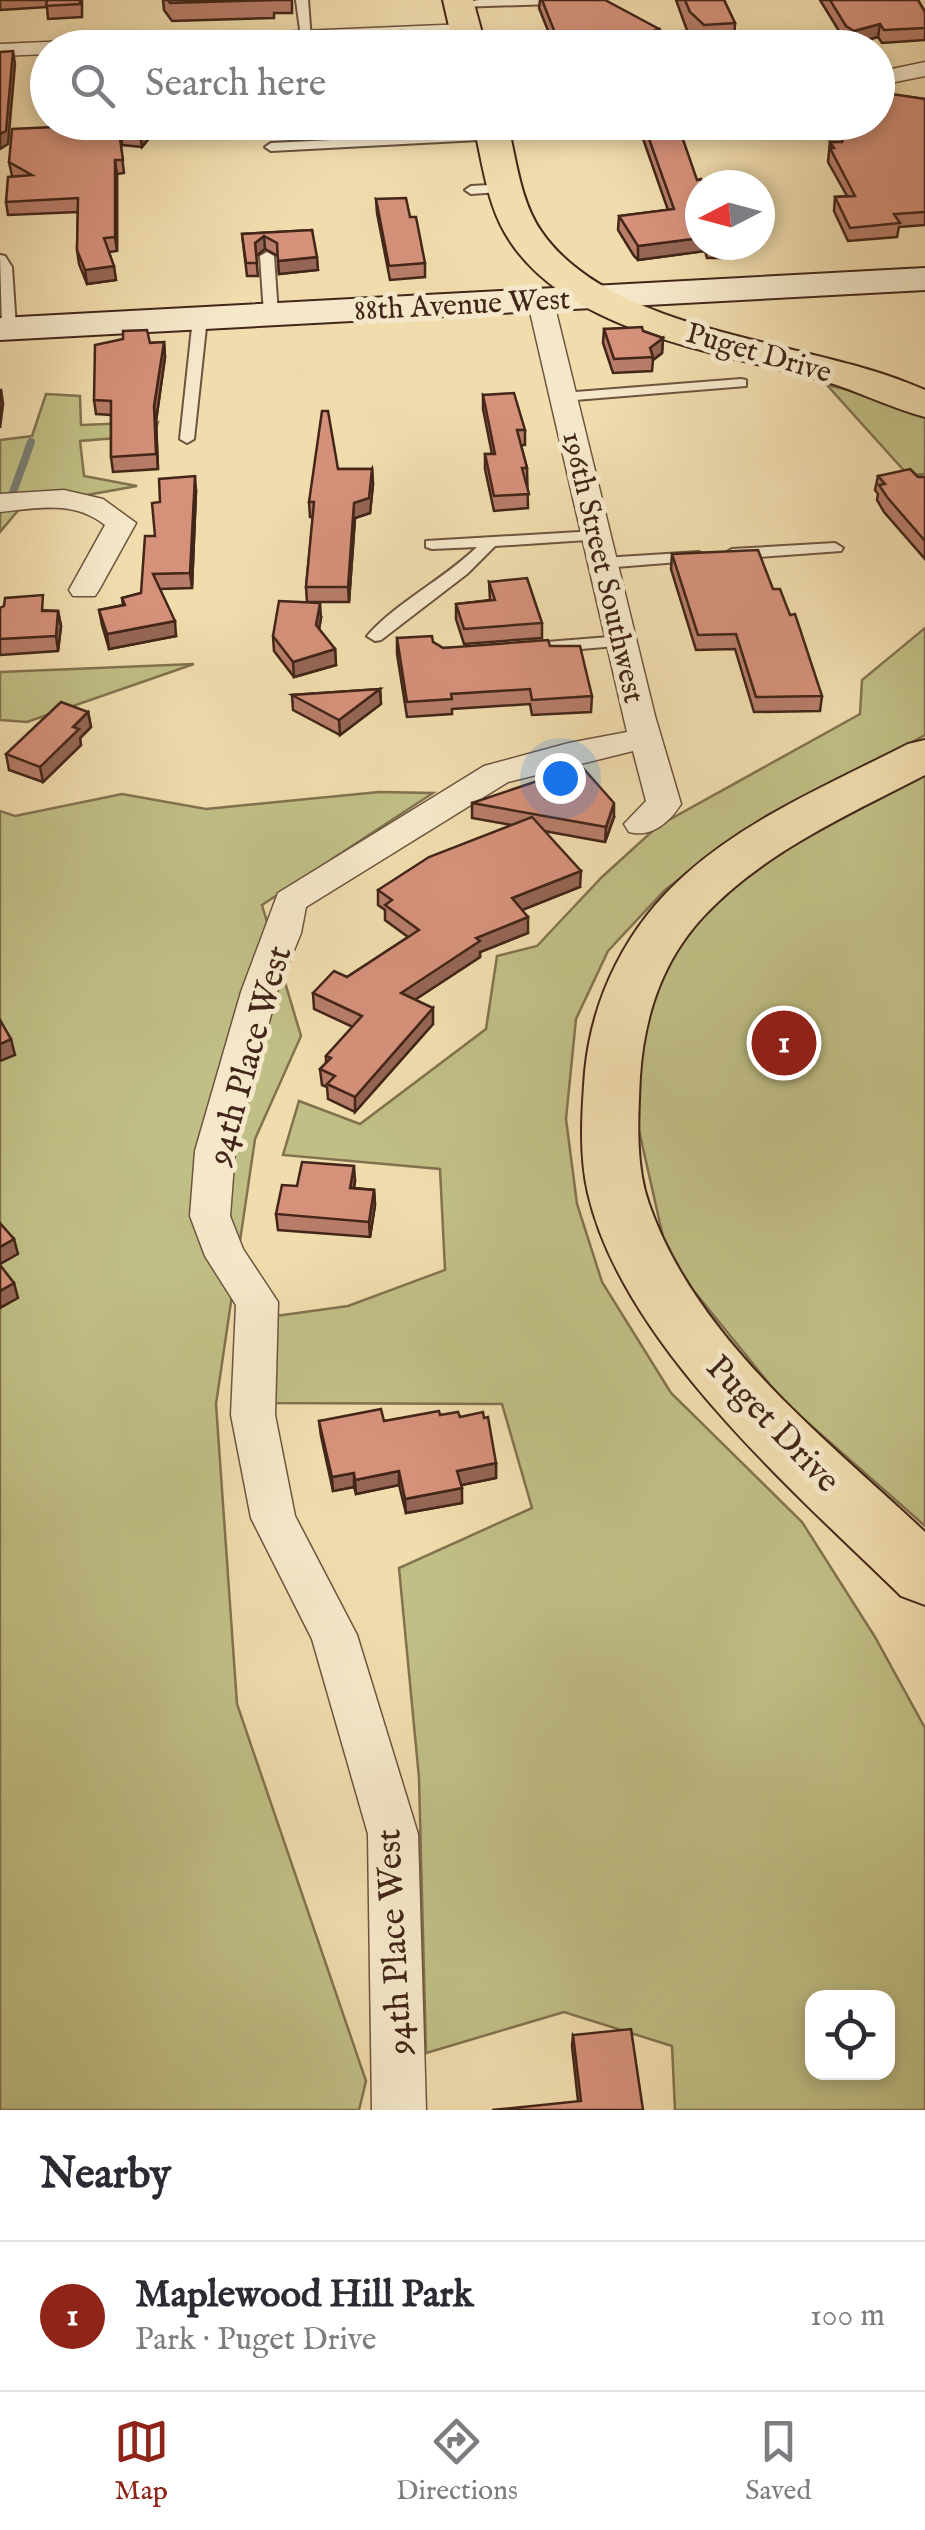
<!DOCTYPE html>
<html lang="en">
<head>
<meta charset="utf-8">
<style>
	:root { --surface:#fff; --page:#f2f2f3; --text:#2b2b33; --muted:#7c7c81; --line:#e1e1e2; --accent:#8f2418 }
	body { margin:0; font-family:"IM FELL English",serif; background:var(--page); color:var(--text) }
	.controls { position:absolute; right:30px; bottom:30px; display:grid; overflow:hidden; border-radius:20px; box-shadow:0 5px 15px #0003 }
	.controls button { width:90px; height:90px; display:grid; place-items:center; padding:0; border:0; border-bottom:2px solid var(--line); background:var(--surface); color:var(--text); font:50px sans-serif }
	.compass { position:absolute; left:685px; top:170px; width:90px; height:90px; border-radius:50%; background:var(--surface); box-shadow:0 5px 15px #0003; rotate:264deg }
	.you { position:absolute; left:560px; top:778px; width:35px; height:35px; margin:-25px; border:8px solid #fff; border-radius:50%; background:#1a73e8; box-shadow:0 0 0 15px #1a73e833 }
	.badge { display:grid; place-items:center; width:65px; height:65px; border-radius:50%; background:var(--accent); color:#fff; font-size:32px; font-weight:700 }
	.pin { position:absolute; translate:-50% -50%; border:5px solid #fff; box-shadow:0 2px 10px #0006 }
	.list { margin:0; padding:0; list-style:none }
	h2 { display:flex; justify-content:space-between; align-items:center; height:130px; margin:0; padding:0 40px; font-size:42px }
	h2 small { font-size:32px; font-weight:400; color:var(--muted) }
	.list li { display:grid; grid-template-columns:65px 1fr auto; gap:30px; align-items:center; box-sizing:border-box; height:150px; padding:0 40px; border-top:2px solid var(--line) }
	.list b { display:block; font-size:38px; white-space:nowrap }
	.list p { margin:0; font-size:32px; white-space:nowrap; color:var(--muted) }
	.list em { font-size:32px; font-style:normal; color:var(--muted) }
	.icon { flex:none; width:55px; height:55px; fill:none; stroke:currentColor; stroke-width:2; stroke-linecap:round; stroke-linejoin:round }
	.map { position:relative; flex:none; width:925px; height:2110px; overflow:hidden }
	.search { position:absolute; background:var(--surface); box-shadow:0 5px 15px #0003; left:30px; right:30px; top:30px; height:110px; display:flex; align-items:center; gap:25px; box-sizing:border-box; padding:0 35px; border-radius:55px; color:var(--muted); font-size:38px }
	.sheet { height:280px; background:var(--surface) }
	nav { display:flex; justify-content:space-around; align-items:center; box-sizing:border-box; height:140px; border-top:2px solid var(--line); background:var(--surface); font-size:28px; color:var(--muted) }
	nav a { display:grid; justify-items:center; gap:5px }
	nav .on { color:var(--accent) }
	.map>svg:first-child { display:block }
	.green { fill:#c0bf85; stroke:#82724f; stroke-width:2.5; fill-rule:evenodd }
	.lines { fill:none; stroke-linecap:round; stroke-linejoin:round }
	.stream { stroke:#797f75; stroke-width:8 }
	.lane-casing { stroke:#6e543e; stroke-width:4 }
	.street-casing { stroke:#6e543e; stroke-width:3 }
	.secondary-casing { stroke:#432619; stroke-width:4 }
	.primary-casing { stroke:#432619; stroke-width:4 }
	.lane { fill:#f5e8ca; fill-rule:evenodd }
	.street { fill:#f5e8ca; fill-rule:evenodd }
	.secondary { fill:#f5e8ca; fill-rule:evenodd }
	.primary { fill:#f0dcad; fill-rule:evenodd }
	.wall { fill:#b77d69; stroke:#432619; stroke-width:2.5 }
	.shaded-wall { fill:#956655; stroke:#432619; stroke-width:2.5 }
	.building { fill:#d5917a; stroke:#432619; stroke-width:2.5 }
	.labels { text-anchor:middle; stroke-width:10; stroke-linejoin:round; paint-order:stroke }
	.far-street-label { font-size:30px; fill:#432619; stroke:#f5e8ca }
	.street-label { font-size:35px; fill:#432619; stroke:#f5e8ca }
</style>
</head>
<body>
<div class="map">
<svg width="925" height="2110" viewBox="0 0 925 2110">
	<rect width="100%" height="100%" fill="#f0dcad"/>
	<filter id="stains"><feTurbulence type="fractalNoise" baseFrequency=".002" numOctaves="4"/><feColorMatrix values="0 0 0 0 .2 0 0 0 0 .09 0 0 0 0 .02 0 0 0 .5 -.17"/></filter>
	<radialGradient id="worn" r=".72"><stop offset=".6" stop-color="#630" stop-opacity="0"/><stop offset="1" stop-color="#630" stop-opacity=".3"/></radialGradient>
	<g class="green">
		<polygon points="827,385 884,398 925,417 925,474 908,475"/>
		<polygon points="46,394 80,396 81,425 158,422 154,435 80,441 84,476 137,486 21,507 0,532 0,440 32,436"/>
		<path d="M925 628V735L738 835 665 890 608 951 576 1019 566 1119 577 1204 602 1282 671 1393 802 1522 875 1637 925 1728V2110H675L672 2046 564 2012 426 2053 419 1778 399 1568 532 1508 502 1404 271 1403 261 1318 348 1306 445 1270 440 1169 283 1155 299 1101 360 1124 486 1029 497 956 537 946 602 877 658 826 860 714 862 680ZM812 1998H888V2072H812Z"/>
		<polygon points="194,664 27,722 0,720 0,672"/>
		<polygon points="925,771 925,1526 783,1401 668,1259 633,1104 654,983 713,902 805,836"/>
		<polygon points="379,792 433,793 262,905 301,1036 255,1139 216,1404 237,1704 366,2081 359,2110 0,2110 0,811 15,816 122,794 206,809"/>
	</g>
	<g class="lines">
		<polyline class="stream" points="12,495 31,442"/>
		<defs>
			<g id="lane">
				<polygon points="296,0 308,0 311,39 301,37"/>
				<polygon points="479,0 588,0 582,3 459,7 453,4"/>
				<polygon points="494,132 500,136 498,139 271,151 265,147 271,143"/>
				<polygon points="508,184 512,185 512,191 471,194 465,190 471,186"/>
				<polygon points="267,252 274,256 278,314 271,318 264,314 260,256"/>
				<polygon points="0,255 5,256 12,267 16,328 9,332 2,328"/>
				<polygon points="200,314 207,318 194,439 187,443 180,439 193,318"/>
				<polygon points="741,379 746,380 746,386 563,401 556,397 563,393"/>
				<path d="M596 531 604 536 602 539 495 546 467 574 381 640 375 641 367 636C398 601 443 580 477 547L432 549 426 547V541Z"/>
				<polygon points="835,543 843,548 841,551 732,559 724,554 732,549"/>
				<polygon points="698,552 704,554 704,560 603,568 595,563 603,558"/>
				<polygon points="622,636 628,637 628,645 534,653 526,648 534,643"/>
			</g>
			<g id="street">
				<polygon points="466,24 477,30 474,35 215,48 48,48 48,54 0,56 0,44"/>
				<polygon points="925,62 925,76 895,82 884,75 887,70"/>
				<path d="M540 291 553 299 655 716 681 804C669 823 651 838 629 832L624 824 646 801 633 751 508 782 306 907 301 933 277 992 235 1151 230 1216 243 1249 278 1302 275 1415 295 1516 357 1635 418 1834 426 2110H372L368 1834 312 1639 251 1518 231 1415 236 1305 205 1256 190 1216 195 1151 241 992 278 893 484 766 569 743 627 732 527 299Z"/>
				<path d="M64 490 103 499 136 523 99 590 95 596H73L69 590 105 525C74 500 37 508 0 512V494Z"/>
			</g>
			<polygon id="secondary" points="925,268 925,290 0,340 0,318"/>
			<g id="primary">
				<polygon points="443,0 473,0 486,48 454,48"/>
				<path d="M473 122H507C516 157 520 201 541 231 610 332 801 340 908 383L925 390V417C891 408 858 391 824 381 722 352 563 334 505 233 486 200 482 159 473 122Z"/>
				<path d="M925 740V775C848 815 763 852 703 917 662 961 644 1017 640 1076 638 1117 635 1165 649 1204 696 1339 824 1437 925 1532V1605L901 1596C795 1492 622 1343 588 1193 579 1154 582 1112 585 1072 592 996 628 925 686 874 750 817 832 783 908 744Z"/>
			</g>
		</defs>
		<use href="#lane" class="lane-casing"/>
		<use href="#street" class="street-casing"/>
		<use href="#secondary" class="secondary-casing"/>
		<use href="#primary" class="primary-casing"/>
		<use href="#lane" class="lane"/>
		<use href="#street" class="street"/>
		<use href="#secondary" class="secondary"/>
		<use href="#primary" class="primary"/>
	</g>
	<g class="wall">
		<polygon points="0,0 82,0 82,17 48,19 47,7 0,10"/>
		<polygon points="163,0 292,0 292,13 274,13 274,18 172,21 164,10"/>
		<polygon points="540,0 605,0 659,42 642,48 555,48 539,8"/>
		<polygon points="676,0 724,0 735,23 734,44 702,46 688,33"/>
		<polygon points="820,0 918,0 925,12 925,40 882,43 878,37 852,44 844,39"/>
		<polygon points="880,93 925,99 925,225 899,227 897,237 848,241 834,211 835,197 847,196 828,162 830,142 842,142"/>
		<polygon points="121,122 162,122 142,147 122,145"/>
		<polygon points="624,122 677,122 700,245 737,245 736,258 707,258 705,251 638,260 634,256 618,230 619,216 668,210 640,130 627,131"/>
		<polygon points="118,124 124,173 117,174 117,251 109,252 116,280 87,284 79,264 77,250 78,212 8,215 6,202 12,176 9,162"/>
		<polygon points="376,199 410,217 425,263 425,277 390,280 377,213"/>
		<polygon points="312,230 318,270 279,274 278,256 265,249 256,256 258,276 247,276 242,234"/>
		<polygon points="604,329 643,331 663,338 662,353 653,360 652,371 613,373 603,343"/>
		<polygon points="164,342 165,357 156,421 158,469 113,472 111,457 111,415 96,414 94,400 150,343"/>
		<polygon points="483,395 525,430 525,445 521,445 527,468 528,508 494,511 485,469 485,454 492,454 483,409"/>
		<polygon points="338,469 372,469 373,484 370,513 355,518 349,602 307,602 306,587 313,517 310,517 309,502"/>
		<polygon points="878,476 925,477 925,559 884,512 877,500 878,494 875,490"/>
		<polygon points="196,491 192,588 160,589 176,636 109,649 102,625 99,610 123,605 122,598 141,593 155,536 160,502"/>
		<polygon points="672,554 773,589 822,696 820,711 754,712 735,649 696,650 671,569"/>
		<polygon points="489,582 542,623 542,638 464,644 456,619 456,604 490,600"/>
		<polygon points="0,608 58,611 61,626 58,651 0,655"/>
		<polygon points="321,618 319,629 335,649 336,665 294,677 274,651 273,636"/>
		<polygon points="397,638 433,642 443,648 550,646 592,696 591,712 532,715 530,704 452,709 452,714 407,717 397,654"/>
		<polygon points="380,689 381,704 340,735 293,710 292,695"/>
		<polygon points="88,712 91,727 80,738 81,745 43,782 9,770 6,754"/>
		<polygon points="472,803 614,817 605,842 544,831 580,887 522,910 528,933 480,952 480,957 414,1000 433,1024 355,1112 328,1099 327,1087 322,1085 320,1069 326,1063 326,1056 353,1027 314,1009 313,993 347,977 408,937 385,920 385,910 378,905 378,890 512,825 472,818"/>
		<polygon points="355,1181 354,1188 374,1190 375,1205 370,1237 278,1230 276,1214 297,1186"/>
		<polygon points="440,1415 460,1417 496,1463 496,1478 461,1485 462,1503 406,1513 399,1485 356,1494 354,1487 333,1491 321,1436 319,1421 384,1421"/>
		<polygon points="573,2035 643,2110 578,2101 572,2046"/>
	</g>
	<g class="shaded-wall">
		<polygon points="880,24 878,37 852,44 854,31"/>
		<polygon points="659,29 659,42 642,48 604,48"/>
		<polygon points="13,51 15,64 8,144 0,149 0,134"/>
		<polygon points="150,122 162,122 142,147 140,134"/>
		<polygon points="336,122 420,122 420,125 336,134"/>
		<polygon points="115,160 117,174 117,251 115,237"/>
		<polygon points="264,236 265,249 256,256 255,243"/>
		<polygon points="700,238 700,245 706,245 705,251 638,260 638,246"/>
		<polygon points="317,257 318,270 279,274 278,261"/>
		<polygon points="114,266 116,280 87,284 85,270"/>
		<polygon points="663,338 662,353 653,360 650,348"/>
		<polygon points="164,342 165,357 156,421 158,469 154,406"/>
		<polygon points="1,389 3,404 0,428 0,396"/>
		<polygon points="372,469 373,484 370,513 355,518 349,602 348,587 354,503"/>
		<polygon points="195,476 196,491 192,588 190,573"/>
		<polygon points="320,603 321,618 317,640 316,625"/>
		<polygon points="58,611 61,626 58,651 56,636"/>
		<polygon points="175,621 176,636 109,649 107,634"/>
		<polygon points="335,649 336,665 294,677 293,662"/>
		<polygon points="380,689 381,704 340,735 339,720"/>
		<polygon points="88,712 91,727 80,738 81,745 43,782 40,767 73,727"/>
		<polygon points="614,803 614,817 605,842 606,827"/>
		<polygon points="581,871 580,887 512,914 512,898"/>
		<polygon points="528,917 528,933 480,952 480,957 401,1009 401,993 476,938"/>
		<polygon points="433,1008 433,1024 355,1112 355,1097"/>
		<polygon points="11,1039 15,1055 0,1061 0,1044"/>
		<polygon points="354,1166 355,1181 351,1203 350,1188"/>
		<polygon points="374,1190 375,1205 370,1237 369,1222"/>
		<polygon points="14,1239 18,1254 0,1264 0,1247"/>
		<polygon points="14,1283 18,1298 0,1308 0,1291"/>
		<polygon points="496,1463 496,1478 457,1486 457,1471"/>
		<polygon points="399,1471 399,1485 356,1494 355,1480"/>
		<polygon points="354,1473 354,1487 333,1491 332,1477"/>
		<polygon points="462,1488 462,1503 406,1513 405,1499"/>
	</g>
	<g class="building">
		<polygon points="47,0 80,0 80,4 46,6"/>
		<polygon points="168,0 273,0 170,3"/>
		<polygon points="542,0 605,0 659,29 604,48 574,48 572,42 559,43"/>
		<polygon points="685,0 724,0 735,23 704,25 690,12"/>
		<polygon points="830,0 918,0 925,12 925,28 884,30 880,24 854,31 846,26"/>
		<polygon points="403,31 407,48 325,48 322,35"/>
		<polygon points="13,51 6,131 0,134 0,52"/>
		<polygon points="878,92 925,99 925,212 894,214 900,223 850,228 835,197 855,196 830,148 834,148 830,142 842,142 849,122 878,122"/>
		<polygon points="121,122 150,122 140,134 121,131"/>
		<polygon points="643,122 677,122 697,180 701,179 703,185 700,185 700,238 638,246 619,216 674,209"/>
		<polygon points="118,124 123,160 115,160 115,237 104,238 114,266 85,270 77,250 78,198 6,202 8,177 32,175 9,162 12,129"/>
		<polygon points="406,198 410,217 416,217 425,263 389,266 376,199"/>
		<polygon points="312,230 317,257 278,261 277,243 264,236 255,243 257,263 246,263 242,234"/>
		<polygon points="642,327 643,331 663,338 650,348 653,357 614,359 604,329"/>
		<polygon points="147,330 150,343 164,342 154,406 156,454 111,457 111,401 94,400 95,345 123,339 123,331"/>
		<polygon points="514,393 525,430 517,430 527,468 522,468 529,494 494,496 485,454 495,454 483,395"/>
		<polygon points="322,411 328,411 338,469 372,469 369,498 354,503 348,587 306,587 314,502 309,502"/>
		<polygon points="910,469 918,477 925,477 925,541 887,497 879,485 885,484 878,476"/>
		<polygon points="195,476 190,573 153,574 175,621 107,634 99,610 125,605 122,598 141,593 145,536 155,536 152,503 160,502 159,479"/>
		<polygon points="758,550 773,589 780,589 790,615 795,614 822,696 756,697 736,634 698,635 672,554"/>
		<polygon points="527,578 542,623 464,629 456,604 495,600 489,582"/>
		<polygon points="43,595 42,611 58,611 56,636 0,639 0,608 4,606 5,598"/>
		<polygon points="279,601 320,603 316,625 335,649 293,662 273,636"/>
		<polygon points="432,636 433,642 443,648 548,640 550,646 580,646 592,696 532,700 530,689 451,694 452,699 407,702 397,638"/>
		<polygon points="380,689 339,720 292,695"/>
		<polygon points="61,702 88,712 73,727 79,729 40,767 6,754"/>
		<polygon points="583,768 614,803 606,827 472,803 570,770"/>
		<polygon points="532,817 581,871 512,898 528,917 476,938 480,941 401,993 433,1008 355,1097 327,1084 335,1076 320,1069 331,1058 326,1056 362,1016 313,993 334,971 347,977 419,930 385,905 392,900 378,890 429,857"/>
		<polygon points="0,1020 11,1039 0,1044"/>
		<polygon points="302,1162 354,1166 350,1188 374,1190 369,1222 276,1214 282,1185 297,1186"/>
		<polygon points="0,1223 14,1239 0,1247"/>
		<polygon points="0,1265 14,1283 0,1291"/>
		<polygon points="381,1409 384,1421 439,1411 440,1415 458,1412 460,1417 483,1412 484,1418 488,1417 496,1463 457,1471 462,1488 405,1499 399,1471 355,1480 354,1473 332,1477 319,1421"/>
		<polygon points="631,2029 643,2110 492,2110 581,2101 573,2035"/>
	</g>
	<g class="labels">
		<g class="far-street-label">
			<text transform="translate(462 304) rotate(-3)" y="10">88th Avenue West</text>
			<text transform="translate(759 352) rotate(16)" y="10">Puget Drive</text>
			<text transform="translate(604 567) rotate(77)" y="10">196th Street Southwest</text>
		</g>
		<g class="street-label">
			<text transform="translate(248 1055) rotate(-74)" y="12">94th Place West</text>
			<text transform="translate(774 1423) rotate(46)" y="12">Puget Drive</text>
			<text transform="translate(393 1942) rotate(-93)" y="12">94th Place West</text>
		</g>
	</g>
	<rect width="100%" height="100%" filter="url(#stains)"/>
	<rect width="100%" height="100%" fill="url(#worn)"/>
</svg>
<div class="controls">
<button><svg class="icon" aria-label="locate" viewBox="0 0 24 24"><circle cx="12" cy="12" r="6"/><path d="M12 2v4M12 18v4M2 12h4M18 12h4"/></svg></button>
</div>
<svg class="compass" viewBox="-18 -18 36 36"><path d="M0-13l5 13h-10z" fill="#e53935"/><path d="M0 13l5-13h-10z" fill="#7c7c81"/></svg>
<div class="you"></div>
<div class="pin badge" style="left:784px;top:1043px">1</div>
<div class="search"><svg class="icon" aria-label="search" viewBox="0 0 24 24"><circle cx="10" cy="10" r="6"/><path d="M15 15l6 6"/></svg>Search here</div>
</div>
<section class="sheet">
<h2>Nearby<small></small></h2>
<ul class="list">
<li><span class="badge">1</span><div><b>Maplewood Hill Park</b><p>Park · Puget Drive</p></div><em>100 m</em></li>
</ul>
</section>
<nav>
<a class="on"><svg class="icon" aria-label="map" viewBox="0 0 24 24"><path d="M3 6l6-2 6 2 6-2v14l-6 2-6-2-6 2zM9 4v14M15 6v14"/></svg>Map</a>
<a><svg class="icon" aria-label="directions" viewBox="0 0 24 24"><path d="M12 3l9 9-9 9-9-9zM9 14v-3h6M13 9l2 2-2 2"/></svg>Directions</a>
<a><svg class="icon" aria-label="saved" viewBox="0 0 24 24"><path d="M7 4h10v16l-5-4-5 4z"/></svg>Saved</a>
</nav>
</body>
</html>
